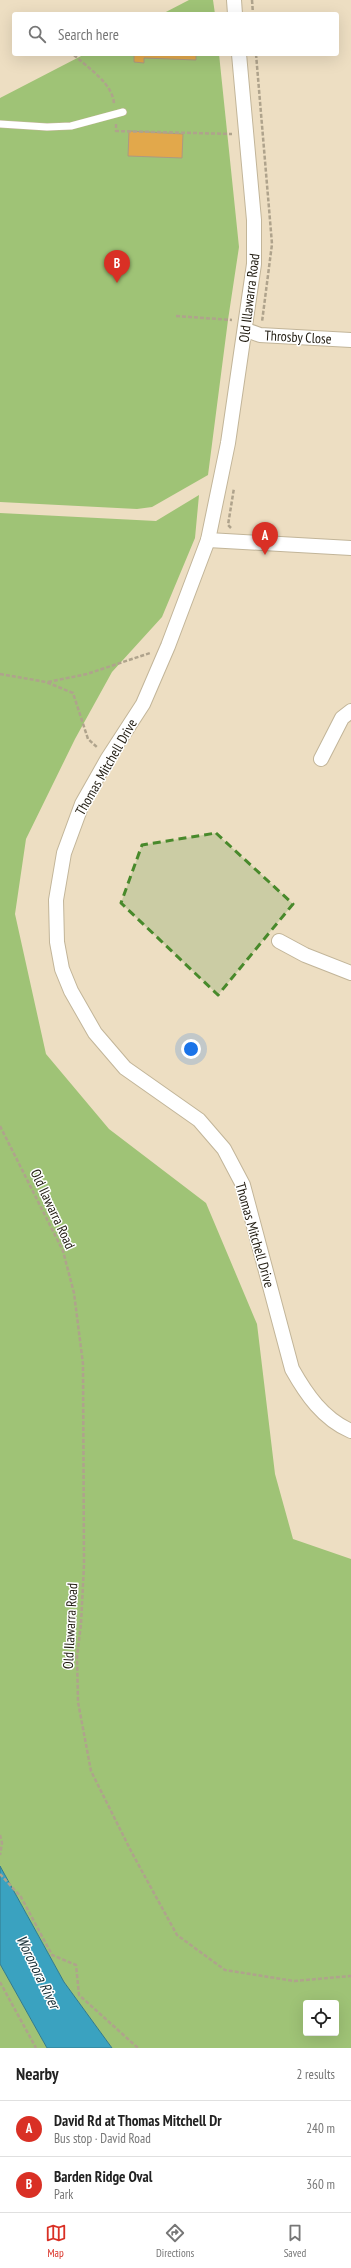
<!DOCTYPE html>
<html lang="en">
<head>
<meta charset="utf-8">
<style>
	:root { --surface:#fff; --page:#f2f2f2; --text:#222; --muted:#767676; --line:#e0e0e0; --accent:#d93025 }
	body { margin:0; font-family:"PT Sans Narrow",sans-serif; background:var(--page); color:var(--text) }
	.controls { position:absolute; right:12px; bottom:12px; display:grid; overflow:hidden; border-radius:4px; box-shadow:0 4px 16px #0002 }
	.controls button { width:36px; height:36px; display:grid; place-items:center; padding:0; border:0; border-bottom:1px solid var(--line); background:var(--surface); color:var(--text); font:20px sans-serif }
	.you { position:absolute; left:191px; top:1049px; width:14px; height:14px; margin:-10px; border:3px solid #fff; border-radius:50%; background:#1a73e8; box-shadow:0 0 0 6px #1a73e833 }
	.badge { display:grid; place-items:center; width:26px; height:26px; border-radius:50%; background:var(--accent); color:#fff; font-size:13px; font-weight:700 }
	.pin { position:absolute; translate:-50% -33px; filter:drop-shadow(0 1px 2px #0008) }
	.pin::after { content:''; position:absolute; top:21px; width:14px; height:12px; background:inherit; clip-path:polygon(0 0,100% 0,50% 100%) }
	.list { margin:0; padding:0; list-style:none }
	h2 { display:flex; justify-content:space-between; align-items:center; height:52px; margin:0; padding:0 16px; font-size:17px }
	h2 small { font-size:13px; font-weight:400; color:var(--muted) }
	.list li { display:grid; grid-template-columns:26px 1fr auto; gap:12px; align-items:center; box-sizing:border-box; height:56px; padding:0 16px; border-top:1px solid var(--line) }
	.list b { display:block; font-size:15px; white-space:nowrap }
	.list p { margin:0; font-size:13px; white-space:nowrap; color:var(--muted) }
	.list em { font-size:13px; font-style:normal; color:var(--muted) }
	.icon { flex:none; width:22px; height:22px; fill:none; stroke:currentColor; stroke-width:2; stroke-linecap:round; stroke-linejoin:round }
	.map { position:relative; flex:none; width:351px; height:2048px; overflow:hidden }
	.search { position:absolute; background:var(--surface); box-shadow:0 4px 16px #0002; left:12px; right:12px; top:12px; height:44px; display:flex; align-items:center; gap:10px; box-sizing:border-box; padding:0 14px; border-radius:4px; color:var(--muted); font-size:15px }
	.sheet { height:164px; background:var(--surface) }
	nav { display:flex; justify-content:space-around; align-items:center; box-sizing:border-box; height:56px; border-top:1px solid var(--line); background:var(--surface); font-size:11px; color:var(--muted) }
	nav a { display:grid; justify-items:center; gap:2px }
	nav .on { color:var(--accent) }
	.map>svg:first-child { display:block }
	.green { fill:#9fc376; fill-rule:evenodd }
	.water { fill:#3aa2c0; stroke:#327a8b }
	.building { fill:#e2a84b; stroke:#ac9a82 }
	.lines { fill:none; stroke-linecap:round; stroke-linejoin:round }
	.service-casing { stroke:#c2b599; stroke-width:8 }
	.minor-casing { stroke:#c2b599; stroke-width:16 }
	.path { stroke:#afa38c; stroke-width:2.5; stroke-dasharray:4 2; stroke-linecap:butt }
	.service { stroke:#fff; stroke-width:7 }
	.minor { stroke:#fff; stroke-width:14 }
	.marked { fill:#48892b; fill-opacity:0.2; stroke:#48892b; stroke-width:3; stroke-dasharray:8 5; stroke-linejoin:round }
	.labels { text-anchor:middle; stroke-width:3; stroke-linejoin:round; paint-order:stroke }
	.street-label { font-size:14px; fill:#201b10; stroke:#fff }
	.water-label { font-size:15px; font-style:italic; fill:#172e35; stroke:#fff }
</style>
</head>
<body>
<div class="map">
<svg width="351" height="2048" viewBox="0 0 351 2048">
	<rect width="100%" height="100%" fill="#eddec2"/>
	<g class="green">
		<polygon points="189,0 213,0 215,14 162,14"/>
		<polygon points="85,54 219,54 239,247 228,320 208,475 152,507 137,509 0,502 0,98"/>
		<path d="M199 495 195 538 162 617 112 672 75 739 26 839 15 914 46 1054 109 1129 206 1203 257 1324 275 1474 293 1539 351 1559V2048H112L64 1982 0 1866V513L156 521ZM306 2003H336V2033H306Z"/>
		<polygon points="0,1964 47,2048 0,2048"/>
	</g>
	<polygon class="water" points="0,1866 64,1982 112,2048 47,2048 0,1964"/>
	<g class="building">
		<polygon points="134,54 196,54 196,60 144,58 144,63 134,62"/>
		<polygon points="129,131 183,134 182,158 128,156"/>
	</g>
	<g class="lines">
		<defs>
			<polyline id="service" points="0,124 47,127 71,126 123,112"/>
			<g id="minor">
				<polyline points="234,0 235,14"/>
				<path d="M239 54 254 220V264L228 443 208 540 168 646 143 704 108 758 82 804 64 853 56 900 57 942 62 969 71 991 95 1033 125 1068 199 1120 224 1149 243 1185 292 1369C306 1394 323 1419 351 1431"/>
				<polyline points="246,330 260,335 351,340"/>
				<polyline points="208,540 351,548"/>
				<polyline points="321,759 342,718 351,711"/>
				<polyline points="279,941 305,955 351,973"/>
			</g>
		</defs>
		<use href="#service" class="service-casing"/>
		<use href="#minor" class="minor-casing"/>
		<g class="path">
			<polyline points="252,0 253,14"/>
			<polyline points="256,54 272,244 262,322"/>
			<path d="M74 55C88 68 114 84 114 105"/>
			<polyline points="116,124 116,131 232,134"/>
			<polyline points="176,316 232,320"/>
			<polyline points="231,528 228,525 234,488"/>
			<polyline points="0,674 46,682 73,693 88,739 98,748"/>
			<polyline points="48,682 87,674 150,653"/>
			<polyline points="0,1126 63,1251 74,1293 83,1364 84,1565 81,1624 77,1656 78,1702 91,1771 132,1853 177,1935 225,1970 294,1981 351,1976"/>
			<polyline points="0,1835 2,1843 0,1855"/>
			<polyline points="0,1874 21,1897 52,1955 76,1965 79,1995 138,2048"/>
			<polyline points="0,1982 36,2048"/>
		</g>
		<use href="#service" class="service"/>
		<use href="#minor" class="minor"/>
	</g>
	<path class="marked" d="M216 833 293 904 218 995 121 903 142 845Z"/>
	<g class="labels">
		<g class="street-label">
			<text transform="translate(249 298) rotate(-83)" y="5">Old Illawarra Road</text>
			<text transform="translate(298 337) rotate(3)" y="5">Throsby Close</text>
			<text transform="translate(106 767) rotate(-60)" y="5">Thomas Mitchell Drive</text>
			<text transform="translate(53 1209) rotate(65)" y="5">Old Ilawarra Road</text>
			<text transform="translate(255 1235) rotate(74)" y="5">Thomas Mitchell Drive</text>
			<text transform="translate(70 1626) rotate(-87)" y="5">Old Ilawarra Road</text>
		</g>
		<g class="water-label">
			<text transform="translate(38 1972) rotate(64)" y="5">Woronora River</text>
		</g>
	</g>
</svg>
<div class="controls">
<button><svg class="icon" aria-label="locate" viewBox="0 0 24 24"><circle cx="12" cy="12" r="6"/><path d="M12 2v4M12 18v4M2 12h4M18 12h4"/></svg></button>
</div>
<div class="you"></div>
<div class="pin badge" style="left:265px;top:555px">A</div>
<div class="pin badge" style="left:117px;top:283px">B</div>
<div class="search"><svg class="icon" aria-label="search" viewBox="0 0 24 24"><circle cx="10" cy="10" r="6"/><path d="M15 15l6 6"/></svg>Search here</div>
</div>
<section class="sheet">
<h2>Nearby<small>2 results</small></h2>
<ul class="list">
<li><span class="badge">A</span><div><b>David Rd at Thomas Mitchell Dr</b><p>Bus stop · David Road</p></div><em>240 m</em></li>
<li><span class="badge">B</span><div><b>Barden Ridge Oval</b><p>Park</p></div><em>360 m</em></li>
</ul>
</section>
<nav>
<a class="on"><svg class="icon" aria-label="map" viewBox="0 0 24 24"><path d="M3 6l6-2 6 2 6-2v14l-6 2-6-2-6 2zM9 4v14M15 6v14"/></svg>Map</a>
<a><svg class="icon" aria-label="directions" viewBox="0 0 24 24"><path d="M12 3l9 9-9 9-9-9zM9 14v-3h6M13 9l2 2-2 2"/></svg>Directions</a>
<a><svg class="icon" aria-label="saved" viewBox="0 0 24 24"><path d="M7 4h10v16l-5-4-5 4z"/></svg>Saved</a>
</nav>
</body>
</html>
